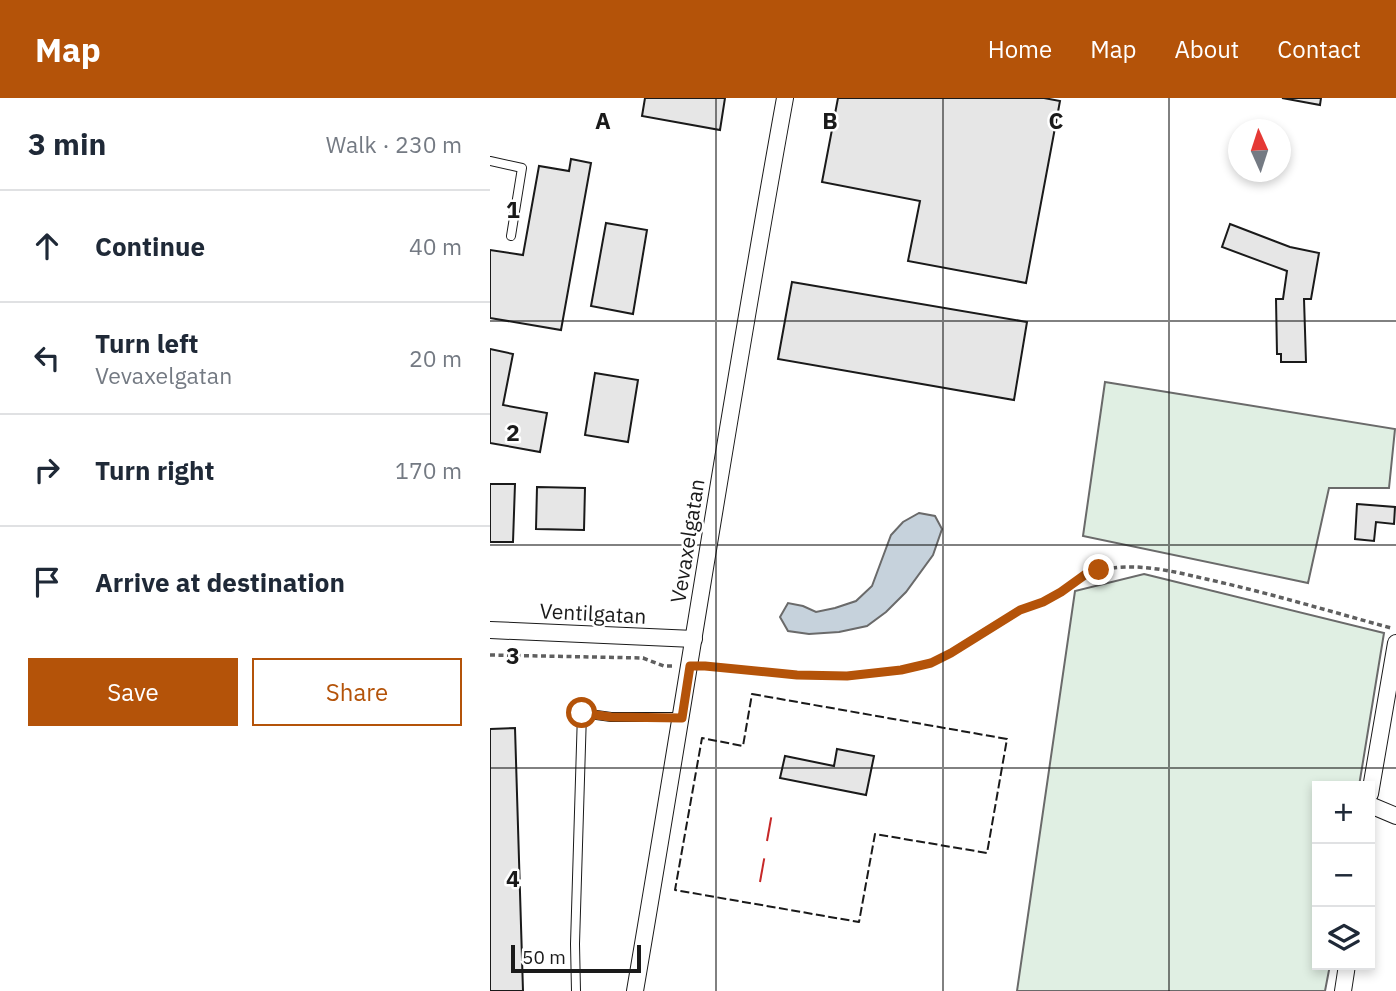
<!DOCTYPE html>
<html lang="en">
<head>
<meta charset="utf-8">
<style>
	:root { --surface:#fff; --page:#f2f2f3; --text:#1f2937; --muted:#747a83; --line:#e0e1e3; --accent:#b45309 }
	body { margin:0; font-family:"IBM Plex Sans",sans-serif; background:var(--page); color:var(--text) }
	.controls { position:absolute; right:21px; bottom:21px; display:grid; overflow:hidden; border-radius:0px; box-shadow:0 4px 10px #0003 }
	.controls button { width:63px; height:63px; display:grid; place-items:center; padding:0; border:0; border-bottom:2px solid var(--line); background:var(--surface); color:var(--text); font:35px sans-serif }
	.compass { position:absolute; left:738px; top:21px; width:63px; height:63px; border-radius:50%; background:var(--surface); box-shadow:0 4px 10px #0003; rotate:357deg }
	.scale { position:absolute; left:21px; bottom:18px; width:130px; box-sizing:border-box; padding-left:7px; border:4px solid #1a1a1a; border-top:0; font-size:19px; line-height:24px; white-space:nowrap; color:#1a1a1a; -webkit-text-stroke:5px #fff; paint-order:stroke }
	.stop { position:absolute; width:21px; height:21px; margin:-16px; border:5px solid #b45309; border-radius:50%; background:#fff }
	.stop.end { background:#b45309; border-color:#fff; box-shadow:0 2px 7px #0008 }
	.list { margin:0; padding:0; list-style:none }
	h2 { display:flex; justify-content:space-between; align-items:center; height:91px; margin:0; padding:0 28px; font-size:30px }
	h2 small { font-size:23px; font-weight:400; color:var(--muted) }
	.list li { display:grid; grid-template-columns:46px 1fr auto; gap:21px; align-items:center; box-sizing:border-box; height:112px; padding:0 28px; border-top:2px solid var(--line) }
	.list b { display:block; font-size:26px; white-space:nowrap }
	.list p { margin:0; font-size:23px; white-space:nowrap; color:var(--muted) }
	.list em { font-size:23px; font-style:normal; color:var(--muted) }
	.actions { display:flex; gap:14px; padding:21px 28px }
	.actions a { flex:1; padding:16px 0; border:2px solid var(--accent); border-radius:0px; text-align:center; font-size:24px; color:var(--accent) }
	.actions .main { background:var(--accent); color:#fff }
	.icon { flex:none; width:38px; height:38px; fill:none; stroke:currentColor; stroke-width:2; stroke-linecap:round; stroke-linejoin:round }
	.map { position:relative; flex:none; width:906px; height:893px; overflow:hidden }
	header { display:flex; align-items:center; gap:42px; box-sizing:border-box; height:98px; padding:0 35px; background:var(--accent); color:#fff }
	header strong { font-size:33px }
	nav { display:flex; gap:38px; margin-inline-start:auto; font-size:24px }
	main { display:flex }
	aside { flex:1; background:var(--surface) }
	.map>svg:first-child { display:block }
	.green { fill:#e0efe3; stroke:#6a6a6a; stroke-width:2 }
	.water { fill:#c6d2dc; stroke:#6a6a6a; stroke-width:2 }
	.building { fill:#e6e6e6; stroke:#1a1a1a; stroke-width:2 }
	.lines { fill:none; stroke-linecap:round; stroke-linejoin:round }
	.lane-casing { stroke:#1a1a1a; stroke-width:10 }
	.street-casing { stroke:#1a1a1a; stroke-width:18 }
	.path { stroke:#5f5f5f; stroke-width:3.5; stroke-dasharray:5 3.5; stroke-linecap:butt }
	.lane { stroke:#fff; stroke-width:8 }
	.street { stroke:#fff; stroke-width:16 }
	.fence { stroke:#1a1a1a; stroke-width:2; stroke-dasharray:9 3.5; stroke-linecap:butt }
	.power { stroke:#c62828; stroke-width:2; stroke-dasharray:24 5 3.5 5; stroke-linecap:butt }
	.route { stroke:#b45309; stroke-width:9 }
	.grid { fill:none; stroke:#1a1a1a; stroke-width:2; stroke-opacity:0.55 }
	.labels { text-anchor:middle; stroke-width:5; stroke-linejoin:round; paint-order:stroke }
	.street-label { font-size:21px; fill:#1a1a1a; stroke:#fff }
	.grid-label { font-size:23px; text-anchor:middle; font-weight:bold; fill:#1a1a1a; stroke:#fff; stroke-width:5; stroke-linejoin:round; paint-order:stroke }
</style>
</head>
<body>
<header>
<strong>Map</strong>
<nav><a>Home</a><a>Map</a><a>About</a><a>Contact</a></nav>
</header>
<main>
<aside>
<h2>3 min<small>Walk · 230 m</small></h2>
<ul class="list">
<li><svg class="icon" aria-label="ahead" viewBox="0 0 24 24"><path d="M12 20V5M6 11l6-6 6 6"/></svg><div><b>Continue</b></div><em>40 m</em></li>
<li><svg class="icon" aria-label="left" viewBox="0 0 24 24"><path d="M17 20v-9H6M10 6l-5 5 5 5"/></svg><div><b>Turn left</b><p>Vevaxelgatan</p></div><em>20 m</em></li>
<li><svg class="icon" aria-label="right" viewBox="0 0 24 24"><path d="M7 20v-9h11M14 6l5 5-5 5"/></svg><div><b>Turn right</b></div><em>170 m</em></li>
<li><svg class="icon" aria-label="arrive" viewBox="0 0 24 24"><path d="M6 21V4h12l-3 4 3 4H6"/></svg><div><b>Arrive at destination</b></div></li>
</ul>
<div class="actions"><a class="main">Save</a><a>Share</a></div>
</aside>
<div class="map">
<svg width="906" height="893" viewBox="0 0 906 893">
	<rect width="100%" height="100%" fill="#fff"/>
	<g class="green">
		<polygon points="615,284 905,331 899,390 839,390 818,485 593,438"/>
		<polygon points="654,476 894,535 869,688 827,688 827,867 840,867 835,893 527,893 585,493"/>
	</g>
	<polygon class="water" points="429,415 445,418 452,431 443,457 416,494 396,514 377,528 349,534 319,536 298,533 290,519 298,505 313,508 326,514 345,510 366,503 382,488 401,437 413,424"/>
	<g class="building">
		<polygon points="155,0 235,0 230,32 152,18"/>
		<polygon points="348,0 554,0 570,3 536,185 418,163 430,103 332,84"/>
		<polygon points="792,0 831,0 830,7"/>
		<polygon points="81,61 101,65 71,232 0,220 0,152 33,157 49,68 79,73"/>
		<polygon points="116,125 157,132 143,216 101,208"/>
		<polygon points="740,126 800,149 829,155 821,201 814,201 816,264 791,264 791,256 787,256 786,201 793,201 797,173 732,149"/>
		<polygon points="302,184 537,224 524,302 288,261"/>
		<polygon points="0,251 23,256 13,307 57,315 50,354 0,345"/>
		<polygon points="105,275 148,282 138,344 95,337"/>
		<polygon points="0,386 25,386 23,444 0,444"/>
		<polygon points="47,389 95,390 94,432 46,431"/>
		<polygon points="867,406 905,409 904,426 886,424 884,443 865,441"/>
		<polygon points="25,630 33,893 0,893 0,631"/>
		<polygon points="347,651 384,658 376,697 290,680 295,658 344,668"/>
	</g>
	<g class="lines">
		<defs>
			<g id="lane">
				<polyline points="0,63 32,70 21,138"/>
				<polyline points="86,893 85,846 92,615 121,619 192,619"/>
			</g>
			<g id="street">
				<polyline points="0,532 204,541"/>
				<polyline points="880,696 906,545"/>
				<polyline points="880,707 906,718"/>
				<path d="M145 893C196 595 241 297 295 0"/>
				<polyline points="853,893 857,867"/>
			</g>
		</defs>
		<use href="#lane" class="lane-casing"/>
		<use href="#street" class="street-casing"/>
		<g class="path">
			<polyline points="0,557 153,560 174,568 183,568"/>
			<path d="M215 568C277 573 337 582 399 574 413 572 428 569 441 565 472 553 498 529 527 513 541 506 557 503 571 494 591 482 597 472 622 470 654 466 686 474 716 481 779 495 839 513 901 530"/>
		</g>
		<use href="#lane" class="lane"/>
		<use href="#street" class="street"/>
		<polygon class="fence" points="262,596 517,641 497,755 385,736 369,824 185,792 212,640 253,648"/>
		<g class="power">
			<polyline points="277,743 282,715"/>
			<polyline points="270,784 275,756"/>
		</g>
	</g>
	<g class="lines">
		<polyline class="route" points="92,615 121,619 192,620 200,568 215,568 307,577 357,578 411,572 441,565 461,555 530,512 553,504 571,494 596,476 609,472"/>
	</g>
	<path class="grid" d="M226 0V893M453 0V893M679 0V893M0 223H906M0 447H906M0 670H906"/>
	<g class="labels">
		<g class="street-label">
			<text transform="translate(198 443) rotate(-81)" y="7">Vevaxelgatan</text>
			<text transform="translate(103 516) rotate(3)" y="7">Ventilgatan</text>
		</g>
	</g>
	<g class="grid-label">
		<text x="113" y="31">A</text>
		<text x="340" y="31">B</text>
		<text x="566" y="31">C</text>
		<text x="23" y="120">1</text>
		<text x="23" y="343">2</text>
		<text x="23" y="566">3</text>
		<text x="23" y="789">4</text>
	</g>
</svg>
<div class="controls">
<button>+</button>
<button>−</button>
<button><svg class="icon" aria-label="layers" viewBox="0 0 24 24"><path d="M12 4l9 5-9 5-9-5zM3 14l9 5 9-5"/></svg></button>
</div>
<svg class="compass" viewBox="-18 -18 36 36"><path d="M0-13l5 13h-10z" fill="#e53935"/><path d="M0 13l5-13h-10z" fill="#747a83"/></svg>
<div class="scale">50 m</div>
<div class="stop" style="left:92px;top:615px"></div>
<div class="stop end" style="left:609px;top:472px"></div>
</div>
</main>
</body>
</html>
